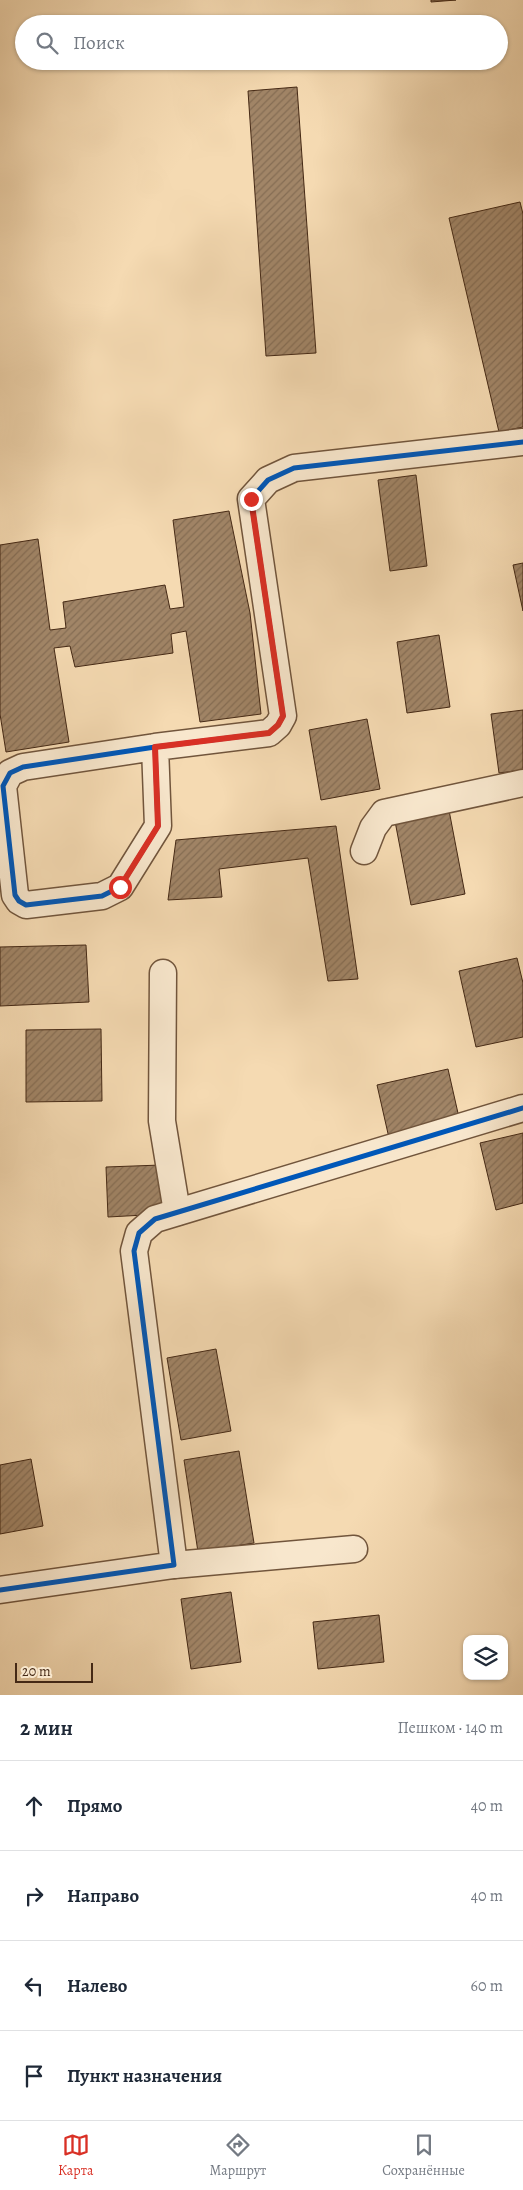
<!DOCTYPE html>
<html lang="ru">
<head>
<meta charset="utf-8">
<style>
	:root { --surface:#fff; --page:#f2f2f3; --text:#1f2937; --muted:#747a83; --line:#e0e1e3; --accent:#d93025 }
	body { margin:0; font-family:Alegreya,serif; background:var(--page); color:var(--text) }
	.controls { position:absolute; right:15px; bottom:15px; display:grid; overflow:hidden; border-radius:10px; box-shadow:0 1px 4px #0004 }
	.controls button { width:45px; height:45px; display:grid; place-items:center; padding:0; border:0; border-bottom:1px solid var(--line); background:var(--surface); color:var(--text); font:25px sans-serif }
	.scale { position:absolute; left:15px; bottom:12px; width:78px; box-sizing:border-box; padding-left:5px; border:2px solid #452915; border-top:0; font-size:14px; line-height:18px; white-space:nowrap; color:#452915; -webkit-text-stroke:4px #f8e7cd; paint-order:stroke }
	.stop { position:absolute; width:15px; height:15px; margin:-11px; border:4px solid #d93025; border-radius:50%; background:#fff }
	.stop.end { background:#d93025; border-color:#fff; box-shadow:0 1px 5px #0008 }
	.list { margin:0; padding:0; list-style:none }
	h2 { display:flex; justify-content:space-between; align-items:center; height:65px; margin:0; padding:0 20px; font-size:21px }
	h2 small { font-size:16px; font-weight:400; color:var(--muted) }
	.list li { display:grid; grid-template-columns:32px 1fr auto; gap:15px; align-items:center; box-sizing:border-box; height:90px; padding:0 20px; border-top:1px solid var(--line) }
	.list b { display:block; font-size:19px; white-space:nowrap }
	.list em { font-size:16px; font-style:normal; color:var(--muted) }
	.icon { flex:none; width:28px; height:28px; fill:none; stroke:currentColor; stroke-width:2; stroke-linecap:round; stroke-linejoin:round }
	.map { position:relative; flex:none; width:523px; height:1695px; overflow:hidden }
	.search { position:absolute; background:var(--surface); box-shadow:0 1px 4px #0004; left:15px; right:15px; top:15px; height:55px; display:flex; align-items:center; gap:12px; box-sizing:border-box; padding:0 18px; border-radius:28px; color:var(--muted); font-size:19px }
	.sheet { height:425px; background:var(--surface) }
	nav { display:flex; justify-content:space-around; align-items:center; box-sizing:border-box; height:70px; border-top:1px solid var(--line); background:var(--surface); font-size:14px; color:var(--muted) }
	nav a { display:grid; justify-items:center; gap:2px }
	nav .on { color:var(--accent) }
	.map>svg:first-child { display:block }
	.building { fill:url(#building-hatch); stroke:#452915 }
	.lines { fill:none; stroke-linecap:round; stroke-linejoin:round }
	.minor-casing { stroke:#71553c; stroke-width:29 }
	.minor { stroke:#f8e7cd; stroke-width:26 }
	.cycleway-casing { stroke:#f8e7cd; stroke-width:8 }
	.cycleway { stroke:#0057b8; stroke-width:5 }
	.route { stroke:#d93025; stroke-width:6 }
</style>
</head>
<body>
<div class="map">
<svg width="523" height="1695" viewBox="0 0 523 1695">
	<defs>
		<pattern id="building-hatch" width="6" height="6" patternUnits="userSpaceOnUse" patternTransform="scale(1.25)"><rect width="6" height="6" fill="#a18567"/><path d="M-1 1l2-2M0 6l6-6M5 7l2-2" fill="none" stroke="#856d54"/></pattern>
	</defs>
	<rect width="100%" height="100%" fill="#f5dab2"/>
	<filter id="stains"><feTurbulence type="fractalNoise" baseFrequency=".004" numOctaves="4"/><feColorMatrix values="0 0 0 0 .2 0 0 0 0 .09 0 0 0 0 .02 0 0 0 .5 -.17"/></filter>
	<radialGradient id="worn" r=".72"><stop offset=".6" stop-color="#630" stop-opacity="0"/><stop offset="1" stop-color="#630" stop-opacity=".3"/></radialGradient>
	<g class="building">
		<polygon points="431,0 456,0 431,2"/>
		<polygon points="297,87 316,353 266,356 248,91"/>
		<polygon points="520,202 523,214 523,427 499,432 449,218"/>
		<polygon points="416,475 427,566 390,571 378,480"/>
		<polygon points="229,511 250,613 261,714 200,722 186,631 171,634 173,653 75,667 70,646 54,648 69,742 6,752 0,714 0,545 38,539 50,630 66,628 63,602 165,585 170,609 184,607 173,520"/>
		<polygon points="523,563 523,611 513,565"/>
		<polygon points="439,635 450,707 407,713 397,642"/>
		<polygon points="523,710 523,770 499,773 491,714"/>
		<polygon points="367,719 380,789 321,800 309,730"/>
		<polygon points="448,805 465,894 411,905 394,816"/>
		<polygon points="336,826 358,979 328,981 308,858 219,869 222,897 168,900 176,840"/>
		<polygon points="86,945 89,1002 0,1006 0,947"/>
		<polygon points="517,958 523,983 523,1037 476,1047 459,971"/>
		<polygon points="101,1029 102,1101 26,1102 26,1030"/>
		<polygon points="448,1069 460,1122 389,1138 377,1085"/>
		<polygon points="523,1133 523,1203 496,1210 480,1143"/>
		<polygon points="161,1165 163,1214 108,1217 106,1167"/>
		<polygon points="216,1349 231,1431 181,1440 167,1358"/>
		<polygon points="239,1451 254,1543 198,1552 184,1460"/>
		<polygon points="31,1459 43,1526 0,1534 0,1465"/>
		<polygon points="231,1592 241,1662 191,1669 181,1599"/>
		<polygon points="379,1615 384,1662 318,1669 313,1622"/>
	</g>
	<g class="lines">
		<defs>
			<g id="minor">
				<polyline points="155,747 158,826 120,887 102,896 26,905 19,901 15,895 3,786 10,773 23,767 155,747 269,733 278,725 283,716 251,499 268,480 294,468 523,442"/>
				<polyline points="364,851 373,828 384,813 523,783"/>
				<polyline points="163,973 162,1121 177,1212"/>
				<polyline points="174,1565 354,1549"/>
				<polyline points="0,1590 174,1565 134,1251 139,1233 155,1219 523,1108"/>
			</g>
		</defs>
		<use href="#minor" class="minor-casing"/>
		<use href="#minor" class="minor"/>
		<defs>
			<g id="cycleway">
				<polyline points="155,747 158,826 120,887 102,896 26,905 19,901 15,895 3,786 10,773 23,767 155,747 269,733 278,725 283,716 251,499 268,480 294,468 523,442"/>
				<polyline points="0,1590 174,1565 134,1251 139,1233 155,1219 523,1108"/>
			</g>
		</defs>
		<use href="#cycleway" class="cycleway-casing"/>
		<use href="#cycleway" class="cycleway"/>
	</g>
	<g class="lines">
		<polyline class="route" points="120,887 158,826 155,747 269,733 278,725 283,716 251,499"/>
	</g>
	<rect width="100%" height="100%" filter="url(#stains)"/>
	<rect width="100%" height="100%" fill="url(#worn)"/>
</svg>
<div class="controls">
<button><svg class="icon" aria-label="layers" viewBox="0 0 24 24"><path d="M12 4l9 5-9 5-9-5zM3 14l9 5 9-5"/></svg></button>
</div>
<div class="scale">20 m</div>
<div class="stop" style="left:120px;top:887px"></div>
<div class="stop end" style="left:251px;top:499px"></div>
<div class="search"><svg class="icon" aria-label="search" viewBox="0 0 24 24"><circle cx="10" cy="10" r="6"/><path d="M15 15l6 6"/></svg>Поиск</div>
</div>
<section class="sheet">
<h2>2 мин<small>Пешком · 140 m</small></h2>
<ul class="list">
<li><svg class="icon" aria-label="ahead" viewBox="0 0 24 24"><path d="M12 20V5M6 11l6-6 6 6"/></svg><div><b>Прямо</b></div><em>40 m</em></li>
<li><svg class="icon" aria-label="right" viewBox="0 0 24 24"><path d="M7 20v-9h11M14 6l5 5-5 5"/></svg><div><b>Направо</b></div><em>40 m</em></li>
<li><svg class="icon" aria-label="left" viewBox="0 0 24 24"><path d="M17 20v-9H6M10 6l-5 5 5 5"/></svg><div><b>Налево</b></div><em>60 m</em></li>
<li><svg class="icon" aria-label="arrive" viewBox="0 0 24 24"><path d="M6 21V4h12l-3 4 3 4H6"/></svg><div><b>Пункт назначения</b></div></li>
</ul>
</section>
<nav>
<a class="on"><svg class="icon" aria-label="map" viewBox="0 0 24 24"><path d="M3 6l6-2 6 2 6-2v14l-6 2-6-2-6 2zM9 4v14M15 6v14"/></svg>Карта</a>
<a><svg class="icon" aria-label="directions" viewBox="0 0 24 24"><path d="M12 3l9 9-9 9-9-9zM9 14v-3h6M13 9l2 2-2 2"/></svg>Маршрут</a>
<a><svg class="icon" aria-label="saved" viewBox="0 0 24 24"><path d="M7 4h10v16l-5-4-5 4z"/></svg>Сохранённые</a>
</nav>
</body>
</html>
